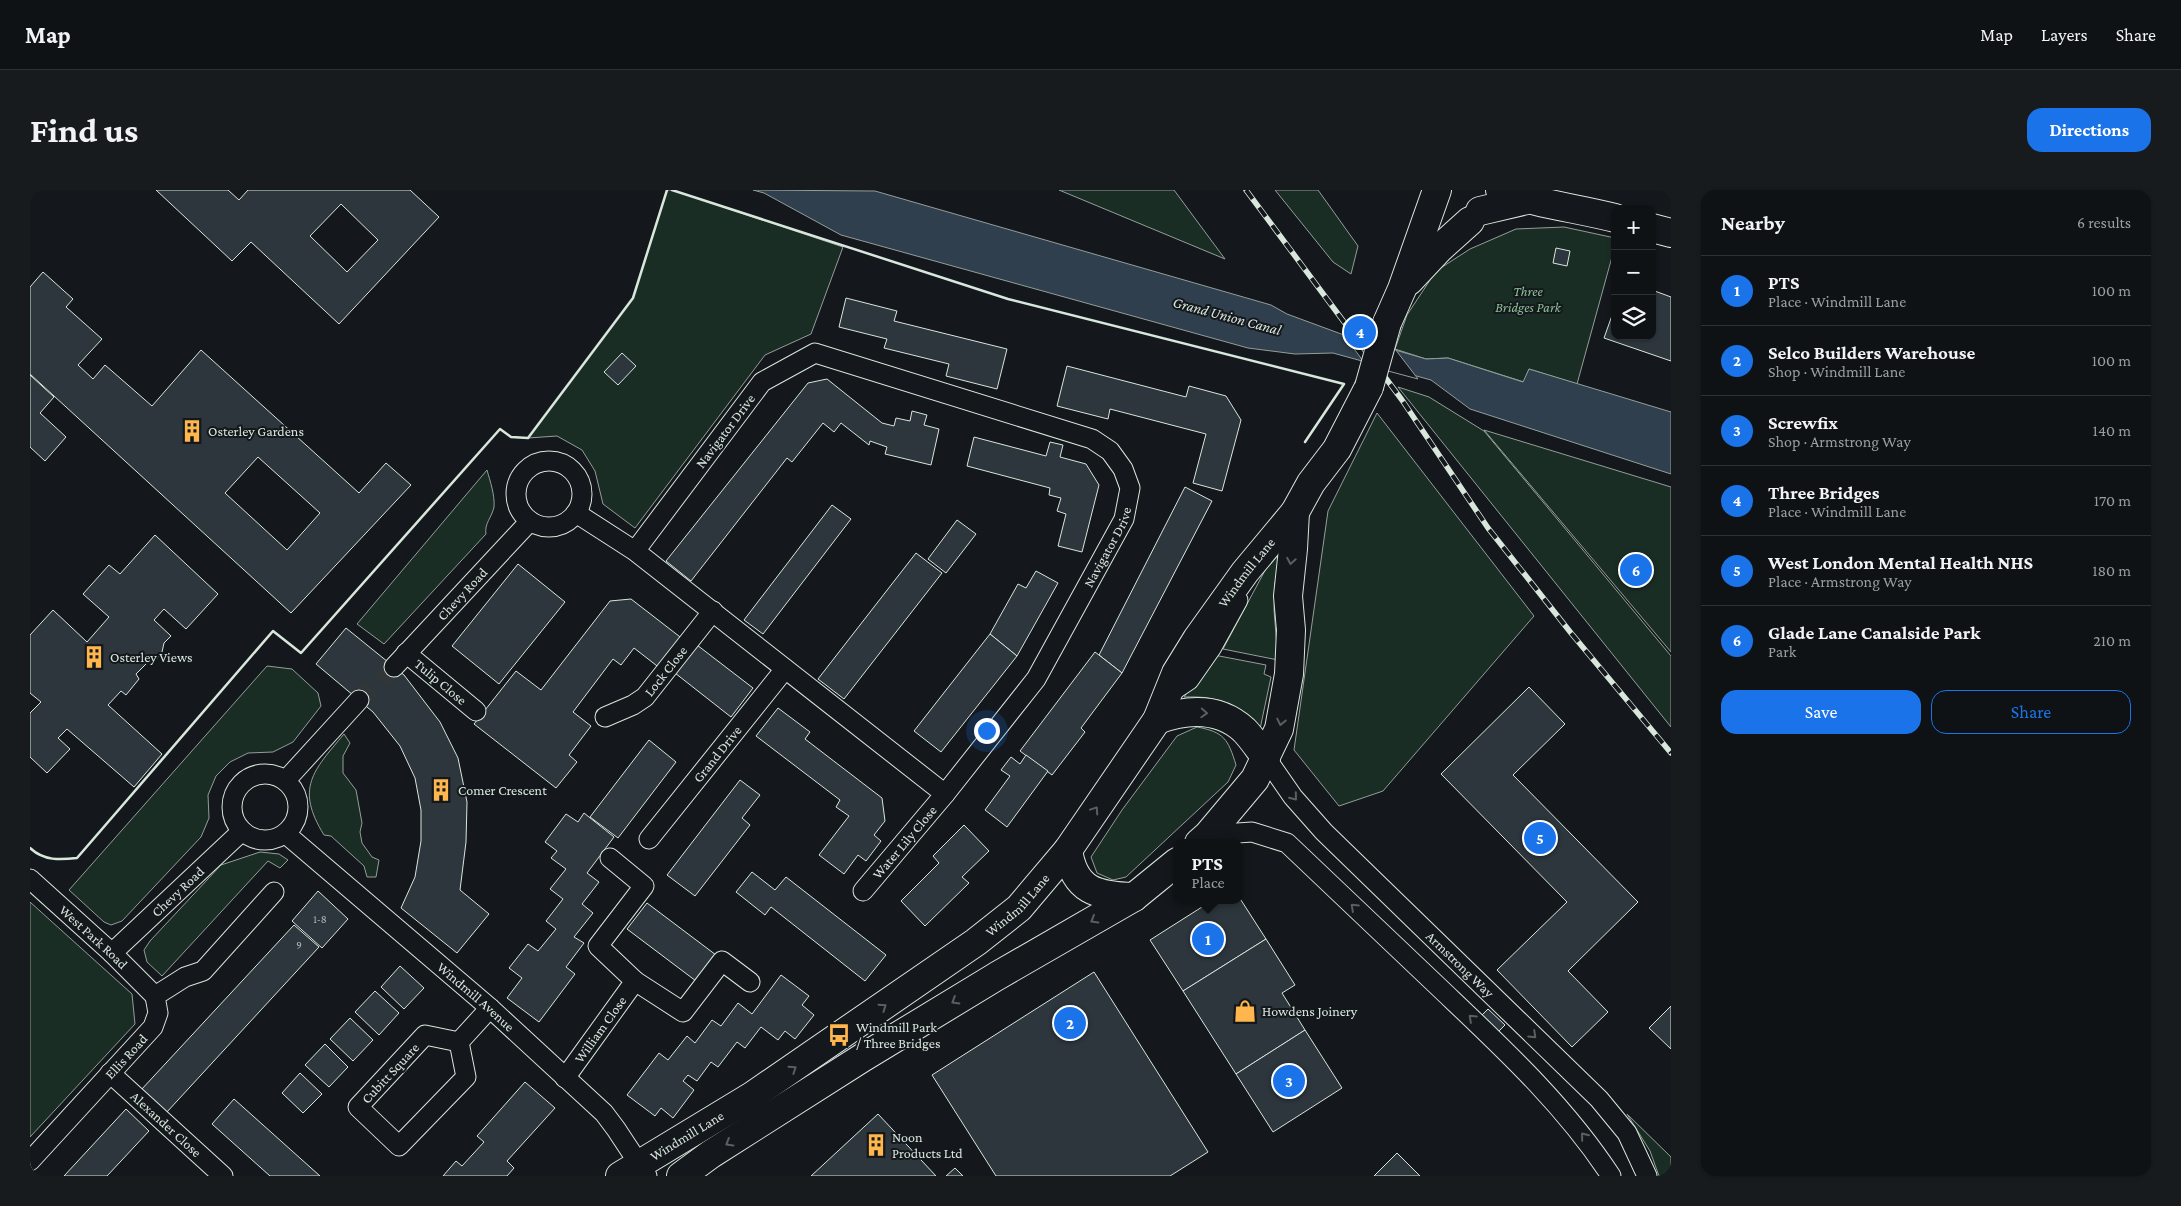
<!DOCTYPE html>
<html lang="en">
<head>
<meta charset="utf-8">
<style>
	:root { --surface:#0f1215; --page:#181b1e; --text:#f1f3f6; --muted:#9b9ea0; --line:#2f3234; --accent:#1a73e8 }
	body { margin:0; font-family:"Crimson Pro",serif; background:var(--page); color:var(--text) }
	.controls { position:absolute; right:15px; top:15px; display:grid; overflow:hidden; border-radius:10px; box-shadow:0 1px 4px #0004 }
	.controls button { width:45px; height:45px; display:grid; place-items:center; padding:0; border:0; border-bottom:1px solid var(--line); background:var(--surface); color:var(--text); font:25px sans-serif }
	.you { position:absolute; left:956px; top:540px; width:18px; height:18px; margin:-12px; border:4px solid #fff; border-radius:50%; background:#1a73e8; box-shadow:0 0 0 8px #1a73e833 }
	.badge { display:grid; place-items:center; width:32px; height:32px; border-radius:50%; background:var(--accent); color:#fff; font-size:16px; font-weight:700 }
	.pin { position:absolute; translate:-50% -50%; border:2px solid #fff; box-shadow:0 1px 5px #0006 }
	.popup { position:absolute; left:1143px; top:649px; width:70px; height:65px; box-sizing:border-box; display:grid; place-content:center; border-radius:10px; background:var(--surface); filter:drop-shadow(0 1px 4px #0005); font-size:16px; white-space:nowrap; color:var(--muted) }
	.popup b { font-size:19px; color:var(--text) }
	.popup::after { content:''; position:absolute; left:50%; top:100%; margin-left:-10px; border:10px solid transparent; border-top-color:var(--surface) }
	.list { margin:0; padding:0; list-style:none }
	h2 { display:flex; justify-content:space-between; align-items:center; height:65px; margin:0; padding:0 20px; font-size:21px }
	h2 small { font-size:16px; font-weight:400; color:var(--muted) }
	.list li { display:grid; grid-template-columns:32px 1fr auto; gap:15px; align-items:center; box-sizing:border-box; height:70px; padding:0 20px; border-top:1px solid var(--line) }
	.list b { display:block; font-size:19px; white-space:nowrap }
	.list p { margin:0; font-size:16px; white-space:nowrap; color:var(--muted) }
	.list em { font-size:16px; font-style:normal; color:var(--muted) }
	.actions { display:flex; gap:10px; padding:15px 20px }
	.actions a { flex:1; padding:11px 0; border:1px solid var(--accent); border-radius:15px; text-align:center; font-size:18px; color:var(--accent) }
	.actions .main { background:var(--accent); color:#fff }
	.icon { flex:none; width:28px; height:28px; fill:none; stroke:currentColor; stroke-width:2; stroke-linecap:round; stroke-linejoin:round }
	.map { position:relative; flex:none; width:1641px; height:986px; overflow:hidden; border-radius:15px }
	header { display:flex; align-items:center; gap:30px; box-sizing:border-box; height:70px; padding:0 25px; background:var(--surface); border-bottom:1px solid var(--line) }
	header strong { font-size:24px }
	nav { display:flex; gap:28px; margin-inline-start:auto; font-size:18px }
	.intro { display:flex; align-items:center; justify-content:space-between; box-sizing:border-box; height:120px; padding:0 30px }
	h1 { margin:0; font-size:35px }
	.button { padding:12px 22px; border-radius:15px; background:var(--accent); color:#fff; font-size:18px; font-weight:700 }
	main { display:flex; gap:30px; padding:0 30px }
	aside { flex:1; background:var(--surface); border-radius:15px; box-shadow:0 1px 4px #0004 }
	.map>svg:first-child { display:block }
	.green { fill:#1a2d24; stroke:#939e99 }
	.water { fill:#2f3f4d; stroke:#939e99 }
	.pier { fill:#14181c; stroke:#939e99 }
	.building { fill:#2c363c; stroke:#d8e6dc; fill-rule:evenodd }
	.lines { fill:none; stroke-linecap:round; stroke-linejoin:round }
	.minor-tunnel { stroke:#313739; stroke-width:19; stroke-dasharray:19 9; stroke-linecap:butt }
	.minor-casing { stroke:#d8e6dc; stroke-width:21 }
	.primary-casing { stroke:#d8e6dc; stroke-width:30 }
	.minor { stroke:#14181c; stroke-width:19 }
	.primary { stroke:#14181c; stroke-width:28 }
	.rail-casing { stroke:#d8e6dc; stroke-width:5.5 }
	.rail { stroke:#14181c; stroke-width:4; stroke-dasharray:11; stroke-linecap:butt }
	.primary-bridge-casing { stroke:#d8e6dc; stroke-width:30; stroke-linecap:butt }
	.primary-bridge { stroke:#14181c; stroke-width:28 }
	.wall { stroke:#d8e6dc; stroke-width:2.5 }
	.oneway { stroke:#59605f }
	.labels { text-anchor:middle; stroke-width:4; stroke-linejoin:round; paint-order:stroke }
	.number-label { font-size:11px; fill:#adbab4 }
	.park-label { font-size:14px; font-style:italic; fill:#8ac095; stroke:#14181c }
	.poi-label { font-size:14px; fill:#d8e6dc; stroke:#14181c; text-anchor:start }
	.street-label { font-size:14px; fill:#d8e6dc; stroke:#14181c }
	.water-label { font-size:15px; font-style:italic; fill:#d8e6dc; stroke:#14181c }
</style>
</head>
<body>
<header>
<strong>Map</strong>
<nav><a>Map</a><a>Layers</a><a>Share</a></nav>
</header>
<div class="intro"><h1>Find us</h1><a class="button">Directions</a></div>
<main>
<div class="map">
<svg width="1641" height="986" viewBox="0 0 1641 986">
	<rect width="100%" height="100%" fill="#14181c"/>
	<g class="green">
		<polygon points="637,0 642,0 813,57 781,144 735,165 605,338 573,314 565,281 552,260 527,246 498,248 603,108"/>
		<polygon points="1029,0 1144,0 1195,69"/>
		<polygon points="1245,0 1288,0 1328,56 1321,84 1303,72"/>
		<polygon points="1534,37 1585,48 1585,56 1547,194 1499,179 1494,192 1418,168 1396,169 1365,159 1377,125 1406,81 1440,59 1486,39"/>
		<polygon points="1368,197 1399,207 1454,241 1641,466 1641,537"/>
		<polygon points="1347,223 1504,426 1353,601 1309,616 1264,560 1298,321"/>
		<polygon points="1454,240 1641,297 1641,462"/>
		<path d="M457 280C460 291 465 305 464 317 462 327 454 334 456 344L354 454 327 434Z"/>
		<polygon points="1252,357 1245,393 1244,420 1248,470 1193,459 1247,358"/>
		<path d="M1184 465 1236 475 1234 484 1241 487 1230 539C1205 513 1191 506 1154 507Z"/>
		<polygon points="237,476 262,479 288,503 291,516 263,552 243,562 218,563 200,572 186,586 178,605 179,628 171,647 92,731 81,735 74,732 39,700"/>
		<path d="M1167 537C1194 542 1198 549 1206 575L1198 592 1096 687 1083 690 1067 683 1061 667 1092 620 1147 546Z"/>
		<path d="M314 544 320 553 313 566V583L326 600 332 633 330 642 332 653 342 667 349 670 346 687H337L334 676 301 646 294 645C265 598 283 581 314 544Z"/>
		<polygon points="230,662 249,664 258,670 250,678 238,671 132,786 117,772 114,760 120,751 191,675"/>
		<polygon points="0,712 102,804 105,834 0,947"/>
		<polygon points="1597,924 1641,967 1641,986 1629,986 1620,961"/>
	</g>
	<polygon class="water" points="723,0 845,1 1241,115 1257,124 1314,145 1396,169 1418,168 1493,192 1499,179 1641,222 1641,284 1440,219 1401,190 1303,163 1265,164 1218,158 811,45 734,3"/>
	<polygon class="pier" points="1314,145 1365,159 1388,189 1332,174 1333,171"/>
	<g class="building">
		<path d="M126 0H198L209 10 218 0H380L409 27 309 134 221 52 202 71ZM311 14 348 50 317 82 280 46Z"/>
		<polygon points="1526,58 1540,61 1537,76 1523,73"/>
		<path d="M13 82 43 109 36 117 72 149 48 175 63 189 75 175 122 216 171 160 329 303 356 273 381 295 261 423 0 184V97ZM228 267 290 323 257 360 195 303Z"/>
		<polygon points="1622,100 1641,107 1641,171 1574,148 1585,117 1585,146 1622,146"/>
		<polygon points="816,108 867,121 864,131 977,159 967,199 916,186 919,174 854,158 857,149 809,137"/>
		<polygon points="592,163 606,176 588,195 574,182"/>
		<polygon points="1037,176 1156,207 1159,196 1196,206 1211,230 1192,301 1163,293 1176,244 1080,219 1078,229 1027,216"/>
		<polygon points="0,185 24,207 10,223 36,247 15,271 0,257"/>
		<polygon points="797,189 852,233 864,236 866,228 880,231 882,221 897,225 894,235 909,239 901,275 855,264 857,257 840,251 839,255 811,233 804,242 793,233 762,272 757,268 661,391 636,371 778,193"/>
		<polygon points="944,247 1016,266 1020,252 1033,255 1030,267 1056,274 1069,295 1052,362 1028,356 1036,324 1027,321 1031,308 1019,305 1020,298 937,276"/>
		<polygon points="1155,297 1182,311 1092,483 1069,465"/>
		<polygon points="802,315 821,329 733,444 714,430"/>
		<polygon points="927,330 946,344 916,383 898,369"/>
		<polygon points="125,345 188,404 156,439 134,419 124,430 141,446 134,453 132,462 124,472 117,473 106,484 109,489 96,505 91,501 78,515 132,564 104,597 37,539 28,548 40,559 17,583 0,567 0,523 11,512 0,503 0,445 23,420 57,452 79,427 53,404 79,375 90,384"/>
		<polygon points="886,363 912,383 814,509 788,489"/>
		<polygon points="488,374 535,412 469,494 422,456"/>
		<polygon points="1006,381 1028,393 987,466 960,444 988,394 996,398"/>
		<polygon points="601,409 654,450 631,479 604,458 591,475 583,469 543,522 561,536 539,565 547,572 526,598 444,534 486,481 511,500 580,411"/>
		<polygon points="316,438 374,485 410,532 428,568 437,612 436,652 430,700 459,724 427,763 371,718 385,687 391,651 391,620 385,588 370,556 343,522 286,474"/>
		<polygon points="960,444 987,466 911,562 884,541"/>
		<polygon points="667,455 723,498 701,527 645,483"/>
		<polygon points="1065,462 1092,483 1051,538 1055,542 1022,585 990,561"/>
		<polygon points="1499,497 1535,534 1483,585 1608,712 1538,781 1578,822 1542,857 1467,780 1537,712 1411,584"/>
		<polygon points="748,518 780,542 775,549 852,608 855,631 844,645 851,651 836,671 828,665 814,684 789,665 819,626 806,617 810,610 726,546"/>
		<polygon points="619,550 646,572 588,648 560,627"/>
		<polygon points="996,565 1018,581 977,637 955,620 980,586 971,580 981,567 990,574"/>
		<polygon points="710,590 730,605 712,628 720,635 665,706 637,685"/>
		<polygon points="554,623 584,647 557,683 569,692 552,714 563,723 544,747 554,753 536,777 545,784 509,832 477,808 492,788 479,778 498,754 508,761 526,739 516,731 533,709 520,699 536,679 521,668 527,661 515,652 536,624 548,632"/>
		<polygon points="934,635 959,661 932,687 939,693 895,736 871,711 909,673 903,666"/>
		<polygon points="722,682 745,700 756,687 856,765 835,791 741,717 735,725 706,702"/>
		<polygon points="288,701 318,729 292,758 262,731"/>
		<polygon points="1209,707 1236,749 1153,801 1120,750 1183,710 1209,710"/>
		<polygon points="617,713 686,765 666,791 597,739"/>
		<polygon points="264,735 289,757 136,923 111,900"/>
		<polygon points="1236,749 1265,795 1252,803 1275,840 1206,884 1153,801"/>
		<polygon points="370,776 394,798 374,819 351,797"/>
		<polygon points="1064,782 1178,962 1140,986 966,986 902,885"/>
		<polygon points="751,785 779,806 772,815 784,825 765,849 755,841 748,850 731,837 715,858 707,852 688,877 681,872 667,891 658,885 653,891 664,900 643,928 631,918 625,926 597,905 629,863 638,870 657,846 665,853 682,830 691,836 708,813 722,824"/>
		<polygon points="345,801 369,823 349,845 325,822"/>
		<polygon points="1641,816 1641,859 1619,838"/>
		<polygon points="1458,819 1475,835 1465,845 1449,828"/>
		<polygon points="320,828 343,850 323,871 300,849"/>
		<polygon points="1275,840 1312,898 1243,942 1206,884"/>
		<polygon points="295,854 318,877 299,897 275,875"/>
		<polygon points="270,883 292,904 273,923 252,903"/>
		<polygon points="495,892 525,918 477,971 484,978 477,986 413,986 426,971 432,976 454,952 447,946"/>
		<polygon points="204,909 290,986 240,986 182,934"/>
		<polygon points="96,919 119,941 77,986 34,986"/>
		<polygon points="848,924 906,986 781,986"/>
		<polygon points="1367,963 1390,986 1344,986"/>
		<polygon points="925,978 933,986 916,986"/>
	</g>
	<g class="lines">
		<polyline class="minor-tunnel" points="329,510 364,477"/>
		<defs>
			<g id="minor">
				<circle cx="519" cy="304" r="33"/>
				<path id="s1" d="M546 323 605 361 915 604 1006 489 1094 329 1100 298 1093 279 1080 261 1062 249 785 163 732 192 605 361"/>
				<path id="s2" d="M376 463 446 521"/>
				<path id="s3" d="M364 477 500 331"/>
				<polyline points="1138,504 1159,490 1182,457 1208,410"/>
				<path id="s4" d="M575 527 603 515 615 507 683 421"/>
				<path id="s5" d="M1236 568 1263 607 1294 642 1569 909 1597 943 1617 986"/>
				<circle cx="235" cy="617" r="33"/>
				<polyline points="256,590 329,510"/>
				<path id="s6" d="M256 644 460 818 574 923 586 939 617 986"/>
				<path d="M1178 645 1222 642 1257 653C1310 703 1363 754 1416 804 1476 861 1536 917 1581 986"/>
				<path id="s7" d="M619 649 755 479"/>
				<path id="s8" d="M0 689 82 763 125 806"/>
				<path id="s9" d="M833 701 915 604"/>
				<path id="s10" d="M82 763 212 641"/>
				<polyline points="605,791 653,822 692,771 720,792"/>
				<polyline points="429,852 395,845 328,917 369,956 436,887 429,852 460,818"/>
				<path id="s11" d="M80 883 193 986"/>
				<path id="s12" d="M535 888 605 791 568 756 614 696 580 668"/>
				<path id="s13" d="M0 971 123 837 128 823 125 806 155 787 173 781 244 702"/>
			</g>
			<g id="primary">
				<path d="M1470 0C1507 14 1546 18 1585 28"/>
				<polyline points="1450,21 1497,10"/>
				<polyline points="1622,38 1641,43"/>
				<polyline points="1379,91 1410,58 1440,31"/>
				<polyline points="1357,133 1372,99 1407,0"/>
				<path d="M1127 530C1157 519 1189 517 1214 540 1222 548 1229 559 1236 568"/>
				<polyline points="1169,653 1178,645 1225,589 1249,539 1259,484 1261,440 1258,406 1263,359 1265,322"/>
				<path d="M1038 660C1044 701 1067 706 1104 707"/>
				<path id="s14" d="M590 986 722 906 946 752 989 718 1038 660 1127 530 1146 483 1167 449 1215 382 1265 322 1281 293 1307 259 1339 197"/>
				<polyline points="651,986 681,964 832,868 967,786 1104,707 1147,672"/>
			</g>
		</defs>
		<use href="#minor" class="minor-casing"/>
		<use href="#primary" class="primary-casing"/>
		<use href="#minor" class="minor"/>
		<use href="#primary" class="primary"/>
		<defs>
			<polyline id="rail" points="1216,0 1372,210 1458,338 1541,443 1641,563"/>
		</defs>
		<use href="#rail" class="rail-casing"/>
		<use href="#rail" class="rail"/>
		<defs>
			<polyline id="primary-bridge" points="1339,197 1357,133"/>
		</defs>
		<use href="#primary-bridge" class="primary-bridge-casing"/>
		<use href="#primary-bridge" class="primary-bridge"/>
		<g class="wall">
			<polyline points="642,0 978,109 1314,194 1275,252"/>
			<path d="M0 658C14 671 30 670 47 668L243 441 271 463 470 239 481 247 498 248 603 108 637 0"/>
		</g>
	</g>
	<defs><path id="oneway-chevron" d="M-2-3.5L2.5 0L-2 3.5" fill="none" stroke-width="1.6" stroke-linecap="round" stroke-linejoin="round" transform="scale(1.25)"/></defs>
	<g class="oneway">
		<use href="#oneway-chevron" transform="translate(1261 371) rotate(100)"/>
		<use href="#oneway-chevron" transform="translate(1174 523) rotate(3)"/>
		<use href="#oneway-chevron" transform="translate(1251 532) rotate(102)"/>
		<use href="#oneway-chevron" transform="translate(1264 607) rotate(51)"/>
		<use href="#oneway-chevron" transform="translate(1065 620) rotate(-56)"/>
		<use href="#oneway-chevron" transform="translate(1324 717) rotate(-137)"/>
		<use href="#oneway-chevron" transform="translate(1064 730) rotate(150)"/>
		<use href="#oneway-chevron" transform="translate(925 811) rotate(149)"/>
		<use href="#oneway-chevron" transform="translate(853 817) rotate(-35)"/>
		<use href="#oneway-chevron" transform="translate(1442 828) rotate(-137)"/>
		<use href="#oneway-chevron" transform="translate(1503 845) rotate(44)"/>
		<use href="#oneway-chevron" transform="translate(763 879) rotate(-34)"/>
		<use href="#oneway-chevron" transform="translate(1554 946) rotate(-129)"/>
		<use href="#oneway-chevron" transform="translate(699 953) rotate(149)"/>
	</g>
	<defs>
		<symbol id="building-bare" viewBox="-9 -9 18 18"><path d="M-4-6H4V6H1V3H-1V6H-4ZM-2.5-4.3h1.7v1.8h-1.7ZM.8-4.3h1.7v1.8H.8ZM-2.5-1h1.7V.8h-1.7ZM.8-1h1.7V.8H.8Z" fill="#ffb74d" stroke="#14181c" stroke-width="2.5" paint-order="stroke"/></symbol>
		<symbol id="shop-bare" viewBox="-9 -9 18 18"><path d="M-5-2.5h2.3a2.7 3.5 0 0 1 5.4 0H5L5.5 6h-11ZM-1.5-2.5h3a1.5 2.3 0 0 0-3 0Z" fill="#ffb74d" stroke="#14181c" stroke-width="2.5" paint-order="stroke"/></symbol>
		<symbol id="bus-bare" viewBox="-9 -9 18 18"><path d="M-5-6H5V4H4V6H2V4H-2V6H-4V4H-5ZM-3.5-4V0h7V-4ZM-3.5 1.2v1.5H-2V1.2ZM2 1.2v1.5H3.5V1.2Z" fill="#ffb74d" stroke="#14181c" stroke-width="2.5" paint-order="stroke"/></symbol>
	</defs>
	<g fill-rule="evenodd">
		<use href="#building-bare" x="146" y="225" width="32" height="32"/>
		<use href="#building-bare" x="48" y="451" width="32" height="32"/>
		<use href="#building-bare" x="395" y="584" width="32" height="32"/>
		<use href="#shop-bare" x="1199" y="805" width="32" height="32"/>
		<use href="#bus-bare" x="793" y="829" width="32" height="32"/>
		<use href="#building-bare" x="830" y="939" width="32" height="32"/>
	</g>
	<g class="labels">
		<g class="number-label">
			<text x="290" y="733">1-8</text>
			<text x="269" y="759">9</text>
		</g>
		<g class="park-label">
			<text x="1498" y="106">Three<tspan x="1498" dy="16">Bridges Park</tspan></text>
		</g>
		<g class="poi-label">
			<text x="178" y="246">Osterley Gardens</text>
			<text x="80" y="472">Osterley Views</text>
			<text x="428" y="605">Comer Crescent</text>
			<text x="1232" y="826">Howdens Joinery</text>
			<text x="826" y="842">Windmill Park<tspan x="826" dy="16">/ Three Bridges</tspan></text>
			<text x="862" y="952">Noon<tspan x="862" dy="16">Products Ltd</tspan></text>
		</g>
		<g class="street-label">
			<text transform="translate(695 241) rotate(-53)" y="5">Navigator Drive</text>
			<text dy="5" stroke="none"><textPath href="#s1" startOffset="761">Navigator Drive</textPath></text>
			<text dy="5" stroke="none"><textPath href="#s14" startOffset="888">Windmill Lane</textPath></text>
			<text dy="5" stroke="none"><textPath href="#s3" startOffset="100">Chevy Road</textPath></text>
			<text dy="5" stroke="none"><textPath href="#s4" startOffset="78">Lock Close</textPath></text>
			<text dy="5" stroke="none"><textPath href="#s2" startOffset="45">Tulip Close</textPath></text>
			<text dy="5" stroke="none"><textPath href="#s7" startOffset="109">Grand Drive</textPath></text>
			<text dy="5" stroke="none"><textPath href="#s9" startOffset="64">Water Lily Close</textPath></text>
			<text dy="5" stroke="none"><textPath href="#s10" startOffset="90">Chevy Road</textPath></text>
			<text dy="5" stroke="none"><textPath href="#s14" startOffset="482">Windmill Lane</textPath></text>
			<text dy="5" stroke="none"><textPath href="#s8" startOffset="86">West Park Road</textPath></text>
			<text dy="5" stroke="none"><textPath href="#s5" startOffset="284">Armstrong Way</textPath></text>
			<text dy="5" stroke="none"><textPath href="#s6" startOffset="250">Windmill Avenue</textPath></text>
			<text dy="5" stroke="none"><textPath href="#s12" startOffset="60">William Close</textPath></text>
			<text dy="5" stroke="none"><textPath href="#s13" startOffset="142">Ellis Road</textPath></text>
			<text transform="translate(360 883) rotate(-47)" y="5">Cubitt Square</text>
			<text dy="5" stroke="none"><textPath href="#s11" startOffset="76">Alexander Close</textPath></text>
			<text dy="5" stroke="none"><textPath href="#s14" startOffset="78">Windmill Lane</textPath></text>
		</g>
		<g class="water-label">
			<text transform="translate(1197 126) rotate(15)" y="5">Grand Union Canal</text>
		</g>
	</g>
</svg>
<div class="controls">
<button>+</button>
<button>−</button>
<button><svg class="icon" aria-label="layers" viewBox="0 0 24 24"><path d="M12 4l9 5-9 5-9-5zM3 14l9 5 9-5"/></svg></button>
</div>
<div class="you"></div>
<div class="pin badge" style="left:1178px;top:749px">1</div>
<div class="popup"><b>PTS</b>Place</div>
<div class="pin badge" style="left:1040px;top:833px">2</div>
<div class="pin badge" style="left:1259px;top:891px">3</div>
<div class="pin badge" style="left:1330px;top:142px">4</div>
<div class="pin badge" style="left:1510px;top:648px">5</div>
<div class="pin badge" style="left:1606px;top:380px">6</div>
</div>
<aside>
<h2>Nearby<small>6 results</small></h2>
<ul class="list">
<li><span class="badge">1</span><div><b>PTS</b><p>Place · Windmill Lane</p></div><em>100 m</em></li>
<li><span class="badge">2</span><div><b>Selco Builders Warehouse</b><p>Shop · Windmill Lane</p></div><em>100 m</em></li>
<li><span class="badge">3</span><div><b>Screwfix</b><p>Shop · Armstrong Way</p></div><em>140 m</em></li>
<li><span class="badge">4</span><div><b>Three Bridges</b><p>Place · Windmill Lane</p></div><em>170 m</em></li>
<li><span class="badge">5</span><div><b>West London Mental Health NHS</b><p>Place · Armstrong Way</p></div><em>180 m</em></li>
<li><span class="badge">6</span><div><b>Glade Lane Canalside Park</b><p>Park</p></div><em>210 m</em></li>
</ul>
<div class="actions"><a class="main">Save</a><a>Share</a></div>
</aside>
</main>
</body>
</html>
